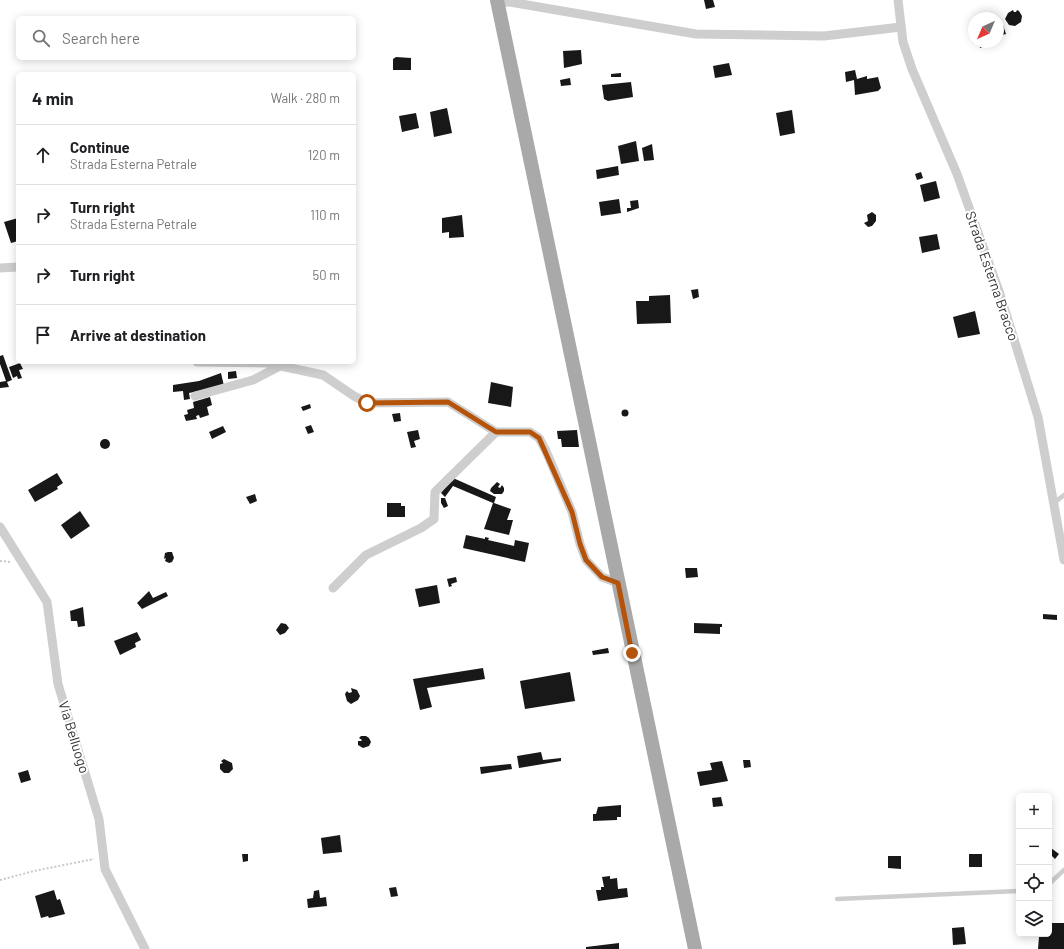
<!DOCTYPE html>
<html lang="en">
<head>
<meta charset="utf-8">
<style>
	:root { --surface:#fff; --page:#f6f6f6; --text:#202124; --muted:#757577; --line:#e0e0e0 }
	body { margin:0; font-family:Barlow,sans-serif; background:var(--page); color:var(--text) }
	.controls { position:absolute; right:12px; bottom:12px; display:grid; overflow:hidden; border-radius:6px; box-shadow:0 2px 10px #0003 }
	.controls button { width:36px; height:36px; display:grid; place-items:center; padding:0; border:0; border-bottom:1px solid var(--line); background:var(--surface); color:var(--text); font:20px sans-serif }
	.compass { position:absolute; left:968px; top:12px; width:36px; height:36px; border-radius:50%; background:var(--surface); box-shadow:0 2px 10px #0003; rotate:224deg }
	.stop { position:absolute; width:12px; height:12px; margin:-9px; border:3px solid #b45309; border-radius:50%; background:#fff }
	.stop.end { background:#b45309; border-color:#fff; box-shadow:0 1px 4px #0008 }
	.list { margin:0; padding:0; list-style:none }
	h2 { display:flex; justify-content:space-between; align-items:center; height:52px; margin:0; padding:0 16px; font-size:17px }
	h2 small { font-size:13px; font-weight:400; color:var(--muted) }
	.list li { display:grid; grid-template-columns:26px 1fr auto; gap:12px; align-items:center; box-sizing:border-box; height:60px; padding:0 16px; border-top:1px solid var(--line) }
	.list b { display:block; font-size:15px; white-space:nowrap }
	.list p { margin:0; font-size:13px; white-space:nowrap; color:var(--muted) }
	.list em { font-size:13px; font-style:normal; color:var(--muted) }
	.icon { flex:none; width:22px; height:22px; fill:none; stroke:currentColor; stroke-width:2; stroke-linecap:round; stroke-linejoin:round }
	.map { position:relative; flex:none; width:1064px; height:949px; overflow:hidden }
	.search { position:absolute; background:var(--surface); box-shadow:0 2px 10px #0003; left:16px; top:16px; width:340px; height:44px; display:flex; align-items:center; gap:10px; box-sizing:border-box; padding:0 14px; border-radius:6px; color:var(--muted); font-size:15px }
	.panel { position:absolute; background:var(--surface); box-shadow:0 2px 10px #0003; left:16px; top:72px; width:340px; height:292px; border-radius:6px }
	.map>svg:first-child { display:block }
	.building { fill:#181818 }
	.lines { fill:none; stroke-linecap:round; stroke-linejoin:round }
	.path { stroke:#c8c8c8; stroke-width:2; stroke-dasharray:2 2; stroke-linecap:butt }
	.service { stroke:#cecece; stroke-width:4.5 }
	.minor { stroke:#cecece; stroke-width:9 }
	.primary { stroke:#a9a9a9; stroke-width:14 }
	.route { stroke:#b45309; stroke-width:5 }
	.labels { text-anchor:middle; stroke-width:4; stroke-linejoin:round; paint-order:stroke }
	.street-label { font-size:14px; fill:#313131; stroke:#fff }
</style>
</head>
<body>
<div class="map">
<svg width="1064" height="949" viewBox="0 0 1064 949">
	<rect width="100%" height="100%" fill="#fff"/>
	<g class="building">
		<polygon points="704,0 713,0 715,7 706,9"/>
		<polygon points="1013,10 1014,12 1016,12 1017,10 1019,11 1022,16 1021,22 1015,26 1009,25 1005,19 1008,13"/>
		<polygon points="1003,25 1006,34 998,36 998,27"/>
		<polygon points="979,42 997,42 980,48"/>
		<polygon points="581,50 582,64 564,68 563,51"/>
		<polygon points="396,57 411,58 411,70 393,70 393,59"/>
		<polygon points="729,63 732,75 715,78 713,66"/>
		<polygon points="855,70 857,79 867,76 867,79 878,77 881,88 878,91 855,95 854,80 846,82 845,72"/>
		<polygon points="621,73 621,77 611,77 611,74"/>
		<polygon points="570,78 571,85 561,86 560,80"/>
		<polygon points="631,82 633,97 608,101 604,99 602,85"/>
		<polygon points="447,108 452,133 434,137 430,112"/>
		<polygon points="792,110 795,133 780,136 776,113"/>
		<polygon points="416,113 419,128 402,132 399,116"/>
		<polygon points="636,141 639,161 621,164 618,146"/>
		<polygon points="652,144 654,160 644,161 642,148"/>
		<polygon points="618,166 619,175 597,179 596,170"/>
		<polygon points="921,172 923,178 917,180 915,174"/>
		<polygon points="936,181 940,198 924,202 920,185"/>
		<polygon points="619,199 621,213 601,216 599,202"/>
		<polygon points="638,200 639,208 627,212 627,208 631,208 630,201"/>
		<polygon points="872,212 876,215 876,221 872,226 868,227 864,223 868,221 867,215"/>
		<polygon points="462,215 464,237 449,238 449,232 442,233 442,218"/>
		<polygon points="18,218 18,241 11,243 4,222"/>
		<polygon points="937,234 940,249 922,253 919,237"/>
		<polygon points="698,289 699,297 693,299 691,290"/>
		<polygon points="670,295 671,323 637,324 636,301 649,301 649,296"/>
		<polygon points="975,311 980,334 958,338 953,317"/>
		<polygon points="3,355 12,380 7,382 9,387 0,388 0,382 6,381 0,364 0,356"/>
		<polygon points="20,363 23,369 19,370 22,378 18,379 17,376 13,378 9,367"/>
		<polygon points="236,371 237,378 228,379 228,372"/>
		<polygon points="221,373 224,386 189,393 190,399 184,400 183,391 173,392 173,385 199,381"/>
		<polygon points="491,382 513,387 511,407 488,403"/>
		<polygon points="210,397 212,405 207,407 209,415 200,418 199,415 196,416 197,419 186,421 184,415 188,414 187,410 194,408 193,402"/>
		<polygon points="310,404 311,408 303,411 301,407"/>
		<circle cx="625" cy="413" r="3.5"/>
		<polygon points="400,413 401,421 394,422 392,414"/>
		<polygon points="311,425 314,432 308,434 305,427"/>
		<polygon points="223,426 226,432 212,439 209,432"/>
		<polygon points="418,430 420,439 414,441 416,447 411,448 407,432"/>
		<polygon points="577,430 579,447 562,447 561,439 558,439 557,431"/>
		<circle cx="105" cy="444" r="5"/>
		<polygon points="57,473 63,483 57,487 58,489 35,502 28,490"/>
		<polygon points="453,478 496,497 494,503 511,509 507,520 513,520 509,535 484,529 493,503 453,486 445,497 441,493"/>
		<polygon points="497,482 500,484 498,487 500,488 502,485 504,488 504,491 502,494 494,494 490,491 491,488"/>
		<polygon points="255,494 257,501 250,504 246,497"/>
		<polygon points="441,498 445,498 448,506 444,508 441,503"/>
		<polygon points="387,503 401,503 401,506 405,506 405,517 387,517"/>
		<polygon points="80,511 90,526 71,539 61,525"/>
		<polygon points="466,535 485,539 485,537 489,538 488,540 514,546 515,540 529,543 525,562 463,548"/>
		<polygon points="168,552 172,552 174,558 172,562 169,563 165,561 166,558 164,559 165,553"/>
		<polygon points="685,568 697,568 698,577 686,578"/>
		<polygon points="456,577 457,582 451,584 452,586 449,587 447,579"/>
		<polygon points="437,585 440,603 419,607 415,589"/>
		<polygon points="149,591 153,598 166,592 168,596 142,609 137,603"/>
		<polygon points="83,607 85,626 78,627 77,621 71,621 70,611"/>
		<polygon points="1043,614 1057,615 1057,620 1043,619"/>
		<polygon points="281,623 286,624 289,628 285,633 280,635 276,630"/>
		<polygon points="694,623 722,624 722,627 720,627 720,634 694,633"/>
		<polygon points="137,632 141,640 135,643 136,647 120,655 114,641"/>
		<polygon points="608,648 609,653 593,655 592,651"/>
		<polygon points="483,668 485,679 427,688 432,707 420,710 413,679"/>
		<polygon points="570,672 575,701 525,709 520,681"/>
		<polygon points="351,688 357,690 360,696 358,700 351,704 347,701 345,694 347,691 349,693 352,692"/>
		<polygon points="361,736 366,736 369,738 371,742 369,746 363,748 358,745 358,741 361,741 362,740 359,738"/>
		<polygon points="541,752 543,760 561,758 561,761 519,768 517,756"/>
		<polygon points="224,759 232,763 233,769 229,773 224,773 220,769 220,764 223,763 221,761"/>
		<polygon points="743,760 750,760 751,767 744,768"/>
		<polygon points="722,761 728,781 700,786 697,772 712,770 710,763"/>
		<polygon points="511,764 512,769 481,774 480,767"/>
		<polygon points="28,770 31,780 21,783 18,773"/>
		<polygon points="721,797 723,806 713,807 712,798"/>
		<polygon points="621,805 621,817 617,817 617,820 593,821 593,814 596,814 598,807"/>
		<polygon points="340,835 342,852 323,854 321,838"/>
		<polygon points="1051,848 1059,854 1055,859 1049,853"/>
		<polygon points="242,854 248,854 248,861 243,862"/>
		<rect x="969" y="854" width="13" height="13"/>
		<polygon points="888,856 901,856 901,869 888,868"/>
		<polygon points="610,876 610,879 617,878 618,889 627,888 628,897 598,901 596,890 601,890 601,887 604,887 602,877"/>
		<polygon points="396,887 398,896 391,897 389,888"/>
		<polygon points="54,890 57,900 60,899 65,914 49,918 48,916 41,918 35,896"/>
		<polygon points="319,890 320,898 326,897 327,906 308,908 307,899 313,898 314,891"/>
		<polygon points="1049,923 1064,923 1064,949 1038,949 1039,937 1032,937 1032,934 1049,934"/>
		<polygon points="964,927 966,944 953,945 952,928"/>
		<polygon points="619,943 619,949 586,949 586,947"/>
	</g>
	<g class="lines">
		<g class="path">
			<polyline points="0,561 11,562"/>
			<polyline points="0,880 34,871 94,859"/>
		</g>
		<g class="service">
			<polyline points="1054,503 1064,495"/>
			<polyline points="1049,884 1064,870"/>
			<polyline points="837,899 1019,891"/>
		</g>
		<g class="minor">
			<polyline points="898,0 903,42 912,69 957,174 1000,294 1038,417 1064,560"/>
			<polyline points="498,3 510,2 696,34 824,36 901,27"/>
			<polyline points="0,268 18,267"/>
			<polyline points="197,362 267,363 323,375 354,396 367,403 448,402 496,432 530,432 539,438 546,451 572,512 580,544 586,560 602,577 618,583"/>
			<polyline points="195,396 253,380 280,366"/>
			<polyline points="0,527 47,602 58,684 99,819 105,869 145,949"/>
			<polyline points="333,588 366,555 421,528 434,519 435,492 496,432"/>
		</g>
		<polyline class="primary" points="497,0 695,949"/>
	</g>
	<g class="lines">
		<polyline class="route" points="367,403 448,402 496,432 530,432 539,438 572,512 580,544 586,560 602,577 618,583 632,653"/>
	</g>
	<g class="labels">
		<g class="street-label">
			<text transform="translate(992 276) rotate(71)" y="5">Strada Esterna Bracco</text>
			<text transform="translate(74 737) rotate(73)" y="5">Via Belluogo</text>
		</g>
	</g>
</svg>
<div class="controls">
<button>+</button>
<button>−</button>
<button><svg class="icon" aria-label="locate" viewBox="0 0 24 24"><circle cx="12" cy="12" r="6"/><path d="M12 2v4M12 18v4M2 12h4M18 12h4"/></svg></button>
<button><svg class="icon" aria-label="layers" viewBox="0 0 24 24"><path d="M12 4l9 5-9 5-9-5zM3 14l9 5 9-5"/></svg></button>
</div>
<svg class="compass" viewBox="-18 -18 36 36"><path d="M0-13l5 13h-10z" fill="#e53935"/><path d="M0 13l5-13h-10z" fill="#757577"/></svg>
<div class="stop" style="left:367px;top:403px"></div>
<div class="stop end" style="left:632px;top:653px"></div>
<div class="search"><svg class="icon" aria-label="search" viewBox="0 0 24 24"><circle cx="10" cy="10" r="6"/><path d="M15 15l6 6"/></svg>Search here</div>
<section class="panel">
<h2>4 min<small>Walk · 280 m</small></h2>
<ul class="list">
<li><svg class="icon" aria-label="ahead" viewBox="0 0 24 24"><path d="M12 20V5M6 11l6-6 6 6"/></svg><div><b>Continue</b><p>Strada Esterna Petrale</p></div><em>120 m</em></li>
<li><svg class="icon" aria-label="right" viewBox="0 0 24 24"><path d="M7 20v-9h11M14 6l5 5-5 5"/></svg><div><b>Turn right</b><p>Strada Esterna Petrale</p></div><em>110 m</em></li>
<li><svg class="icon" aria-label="right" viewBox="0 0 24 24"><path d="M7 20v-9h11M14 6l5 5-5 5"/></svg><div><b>Turn right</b></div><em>50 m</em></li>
<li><svg class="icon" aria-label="arrive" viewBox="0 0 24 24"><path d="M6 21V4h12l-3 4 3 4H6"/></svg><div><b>Arrive at destination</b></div></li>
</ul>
</section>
</div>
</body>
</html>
